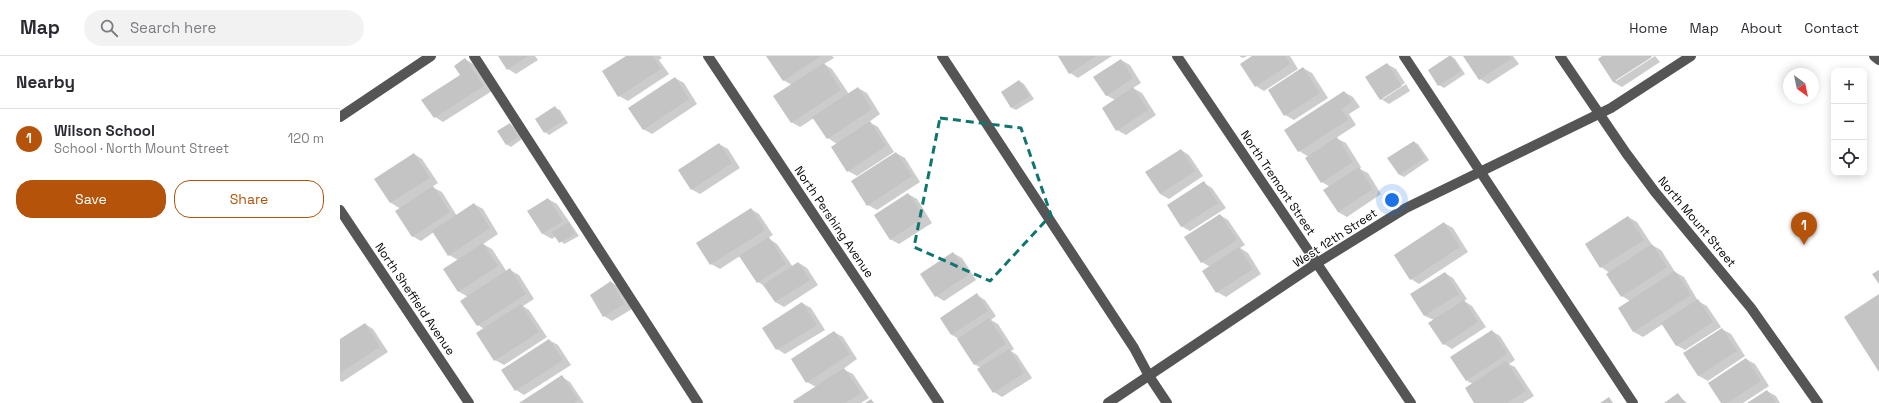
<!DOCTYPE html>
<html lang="en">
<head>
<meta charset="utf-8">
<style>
	:root { --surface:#fff; --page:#f2f2f3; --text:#2b2b33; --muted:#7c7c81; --line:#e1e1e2; --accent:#b45309 }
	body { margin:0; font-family:"Space Grotesk",sans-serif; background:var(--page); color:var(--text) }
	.controls { position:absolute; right:12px; top:12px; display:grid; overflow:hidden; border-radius:8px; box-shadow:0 2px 10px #0003 }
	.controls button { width:36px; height:36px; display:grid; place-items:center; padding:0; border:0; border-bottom:1px solid var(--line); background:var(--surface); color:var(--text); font:20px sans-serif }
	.compass { position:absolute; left:1443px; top:12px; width:36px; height:36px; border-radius:50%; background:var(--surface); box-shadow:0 2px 10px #0003; rotate:147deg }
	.you { position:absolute; left:1052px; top:144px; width:14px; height:14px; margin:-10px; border:3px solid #fff; border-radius:50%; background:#1a73e8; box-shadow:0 0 0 6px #1a73e833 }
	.badge { display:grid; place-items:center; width:26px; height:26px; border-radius:50%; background:var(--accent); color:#fff; font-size:13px; font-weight:700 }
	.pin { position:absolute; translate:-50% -33px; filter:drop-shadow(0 1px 2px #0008) }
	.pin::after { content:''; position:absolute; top:21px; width:14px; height:12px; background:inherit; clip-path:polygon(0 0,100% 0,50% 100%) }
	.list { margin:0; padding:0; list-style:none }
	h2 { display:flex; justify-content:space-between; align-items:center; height:52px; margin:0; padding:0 16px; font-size:17px }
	h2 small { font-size:13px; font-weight:400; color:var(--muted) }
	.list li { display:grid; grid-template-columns:26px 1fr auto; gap:12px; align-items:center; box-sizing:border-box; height:60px; padding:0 16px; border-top:1px solid var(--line) }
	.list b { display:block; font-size:15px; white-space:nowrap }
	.list p { margin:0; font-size:13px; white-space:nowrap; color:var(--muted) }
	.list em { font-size:13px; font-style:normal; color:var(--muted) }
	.actions { display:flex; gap:8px; padding:12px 16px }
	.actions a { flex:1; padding:9px 0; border:1px solid var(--accent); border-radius:16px; text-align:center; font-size:14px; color:var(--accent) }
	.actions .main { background:var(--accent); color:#fff }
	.icon { flex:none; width:22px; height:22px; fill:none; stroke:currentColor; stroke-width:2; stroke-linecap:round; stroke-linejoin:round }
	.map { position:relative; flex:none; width:1539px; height:347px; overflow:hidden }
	header { display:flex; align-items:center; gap:24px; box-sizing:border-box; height:56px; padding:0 20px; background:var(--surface); border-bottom:1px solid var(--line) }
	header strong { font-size:19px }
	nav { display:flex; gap:22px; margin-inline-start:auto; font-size:14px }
	.search { width:280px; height:36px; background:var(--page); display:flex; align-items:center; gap:10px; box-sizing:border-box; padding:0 14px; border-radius:22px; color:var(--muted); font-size:15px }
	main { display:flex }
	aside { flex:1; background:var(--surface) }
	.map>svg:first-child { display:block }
	.shadow { fill:#0003 }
	.building { fill:#c4c4c4 }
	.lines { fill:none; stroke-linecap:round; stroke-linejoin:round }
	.minor { stroke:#555; stroke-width:10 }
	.marked { fill:none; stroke:#0f766e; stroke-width:3; stroke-dasharray:8 5; stroke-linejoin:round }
	.labels { text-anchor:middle; stroke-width:3; stroke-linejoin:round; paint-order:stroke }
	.street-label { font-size:12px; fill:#000; stroke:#fff }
</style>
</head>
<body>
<header>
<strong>Map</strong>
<div class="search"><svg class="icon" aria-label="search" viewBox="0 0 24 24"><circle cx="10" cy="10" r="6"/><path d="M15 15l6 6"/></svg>Search here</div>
<nav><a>Home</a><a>Map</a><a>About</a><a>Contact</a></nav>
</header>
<main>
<aside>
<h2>Nearby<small></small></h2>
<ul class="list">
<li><span class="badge">1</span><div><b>Wilson School</b><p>School · North Mount Street</p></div><em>120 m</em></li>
</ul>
<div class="actions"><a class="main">Save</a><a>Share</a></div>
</aside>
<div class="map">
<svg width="1539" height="347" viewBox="0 0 1539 347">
	<rect width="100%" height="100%" fill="#fff"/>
	<g class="shadow">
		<polygon points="159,0 195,0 198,4 176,18 168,13"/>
		<polygon points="288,0 320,0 322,2 319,4 329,18 288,45 279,40"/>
		<polygon points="428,0 492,0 494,2 484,8 492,13 509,38 518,32 527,37 540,58 529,66 538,71 554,96 517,120 508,115 497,88 488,82 474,62 460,71 451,66 452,29 443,24"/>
		<polygon points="719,0 772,0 738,22 730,17"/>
		<polygon points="899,0 907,0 903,2"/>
		<polygon points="914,0 950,0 958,13 924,35 916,30"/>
		<polygon points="1111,0 1115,3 1125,18 1104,32 1099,29 1089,14"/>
		<polygon points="1125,0 1173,0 1179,8 1148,28 1140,23"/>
		<polygon points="1264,0 1311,0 1276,23 1276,25 1315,0 1320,6 1282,31 1273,26"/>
		<polygon points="125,3 133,8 152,35 103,66 95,61 122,19"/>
		<polygon points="781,4 790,9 801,27 793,32 802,37 816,59 786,79 777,74 775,44 766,39"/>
		<polygon points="1047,8 1056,13 1065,27 1043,41 1043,43 1066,28 1070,35 1049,48 1041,43"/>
		<polygon points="963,12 972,17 988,42 954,64 945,59"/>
		<polygon points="335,22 344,27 357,48 312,78 303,73"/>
		<polygon points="679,25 684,28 694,43 676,54 672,52 662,36"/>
		<polygon points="1004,36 1013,41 1020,51 1009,58 1016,69 996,82 1006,87 1021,111 1020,113 1028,117 1041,138 1007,161 998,156 990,131 982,126 966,102 969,101 959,95"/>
		<polygon points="215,52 220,54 228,67 209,79 205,76"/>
		<polygon points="170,68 174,71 182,83 171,91 166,88"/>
		<polygon points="1074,86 1078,88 1089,104 1064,121 1060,119 1049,102"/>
		<polygon points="379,88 388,93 400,112 360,138 351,133"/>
		<polygon points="841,94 849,99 863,120 829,143 820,138"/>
		<polygon points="556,97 565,102 580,126 537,154 528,149"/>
		<polygon points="74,98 82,103 98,127 92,131 102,136 117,160 134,148 143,153 158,178 143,188 152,193 167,216 170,214 179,219 194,243 183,250 189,254 207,281 164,309 155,304 137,277 144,273 138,269 128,241 118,235 118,204 109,199 94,176 81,185 72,180 61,153 51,147 36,123"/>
		<polygon points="864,127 872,132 886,152 850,175 841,170"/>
		<polygon points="568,138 577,143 592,167 559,188 550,183"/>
		<polygon points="208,143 217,148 239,180 224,188 216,180 212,183 203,178 189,156"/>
		<polygon points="411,153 419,158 433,179 428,182 437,188 453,211 459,207 467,212 478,229 444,251 435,246 426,231 418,226 400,200 380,213 371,208 357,187"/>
		<polygon points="880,159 888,164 905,189 900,192 908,197 921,218 886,241 877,236 870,211 862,206"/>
		<polygon points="1288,161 1297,166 1312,189 1321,194 1335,216 1344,221 1358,245 1367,250 1381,271 1345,294 1336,289 1323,268 1303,281 1294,276 1279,252 1290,245 1282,240 1270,217 1261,211"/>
		<polygon points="1104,167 1113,172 1128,196 1079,228 1071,223"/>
		<polygon points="613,197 622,202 636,224 604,245 596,240"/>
		<polygon points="1105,217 1113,222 1127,243 1124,245 1132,250 1146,271 1112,293 1104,288 1094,264 1085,260 1071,239"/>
		<polygon points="271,226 279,231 292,253 272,265 264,260"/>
		<polygon points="637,239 645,244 656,260 651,264 658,268 674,293 671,295 677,299 692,322 662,341 654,336 641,312 634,308 619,283 612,279 601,262"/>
		<polygon points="462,247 471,252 485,274 445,298 437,293"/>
		<polygon points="25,268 33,273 48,296 2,326 0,325 0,284"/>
		<polygon points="1382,273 1391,278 1405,300 1368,325 1359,320 1345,297"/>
		<polygon points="1152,275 1160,280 1175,304 1169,308 1175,311 1194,340 1183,347 1136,347 1133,328 1127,325"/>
		<polygon points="494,276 503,281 517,303 503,313 513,318 529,342 521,347 455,347 476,331 467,326"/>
		<polygon points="209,284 218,289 231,309 184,339 176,334"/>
		<polygon points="1406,303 1415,308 1429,330 1403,347 1382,347"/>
		<polygon points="222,321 230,326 244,347 181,347"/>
		<polygon points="1427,335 1436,340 1440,347 1409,347"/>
		<polygon points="1338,339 1347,347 1326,347"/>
	</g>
	<g class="building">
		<polygon points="158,0 188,0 167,14"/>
		<polygon points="286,0 312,0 321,13 278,41 262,15"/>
		<polygon points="426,0 481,0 443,25"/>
		<polygon points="718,0 756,0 729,18"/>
		<polygon points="912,0 945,0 950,8 915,31 900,8"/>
		<polygon points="1109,0 1111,0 1121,15 1098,30 1088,14"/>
		<polygon points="1123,0 1169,0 1171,3 1139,24"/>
		<polygon points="1262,0 1311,0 1312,1 1273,26 1258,3"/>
		<polygon points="125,2 144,30 94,62 81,44 120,19 114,10"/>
		<polygon points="781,3 793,22 766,40 753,21"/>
		<polygon points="484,7 501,34 451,67 433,40"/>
		<polygon points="1047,7 1062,30 1040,44 1025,21"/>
		<polygon points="963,11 980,37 944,60 928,34"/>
		<polygon points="335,21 349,43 303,74 288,52"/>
		<polygon points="679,24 690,40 671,52 661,36"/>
		<polygon points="518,31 532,53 487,83 472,61"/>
		<polygon points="793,31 808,54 776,75 762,52"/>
		<polygon points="1004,35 1012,46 1001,53 1008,64 958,96 944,74"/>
		<polygon points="215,50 224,64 204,77 195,63"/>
		<polygon points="530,65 546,90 507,116 491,91"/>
		<polygon points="170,67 178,81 166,89 157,75"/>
		<polygon points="997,81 1013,106 981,127 965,102"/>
		<polygon points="1074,85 1085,102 1059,119 1047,102"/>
		<polygon points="379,87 392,107 351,134 338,114"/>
		<polygon points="841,93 855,115 820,138 805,116"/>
		<polygon points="556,96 572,120 527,150 511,125"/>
		<polygon points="74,97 90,122 50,147 34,123"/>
		<polygon points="1019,111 1033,133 998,156 983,134"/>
		<polygon points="864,125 878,147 841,171 827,149"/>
		<polygon points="93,130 110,156 72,181 55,155"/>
		<polygon points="568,137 584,161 550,184 534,159"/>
		<polygon points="208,142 223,165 202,178 187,155"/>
		<polygon points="134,147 150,172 108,200 92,175"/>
		<polygon points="411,152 425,174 370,209 356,187"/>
		<polygon points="880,158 897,184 861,207 844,181"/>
		<polygon points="1288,160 1304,184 1260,212 1245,188"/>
		<polygon points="229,166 235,178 219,187 212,176"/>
		<polygon points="1104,166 1120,191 1070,224 1054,199"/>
		<polygon points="429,181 446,208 417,227 399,200"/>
		<polygon points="143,187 158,210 118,236 103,213"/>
		<polygon points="1312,188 1327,211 1281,241 1266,218"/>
		<polygon points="899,191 913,213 876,237 862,215"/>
		<polygon points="613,196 628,219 595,241 580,218"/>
		<polygon points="458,206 470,224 435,246 423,229"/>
		<polygon points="170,212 186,238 137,270 120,245"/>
		<polygon points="1539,214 1539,228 1532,218"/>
		<polygon points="1335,215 1351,239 1293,276 1278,252"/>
		<polygon points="1105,216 1119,238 1084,260 1070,238"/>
		<polygon points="271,225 284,248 263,261 250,239"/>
		<polygon points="637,237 648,255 611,279 600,262"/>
		<polygon points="1539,238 1539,316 1504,261"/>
		<polygon points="1358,243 1373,266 1336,290 1321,267"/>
		<polygon points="1124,244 1138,266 1103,289 1088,267"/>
		<polygon points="462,246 477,269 436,294 422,272"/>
		<polygon points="181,248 199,276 154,305 136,277"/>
		<polygon points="649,262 666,288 634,309 617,283"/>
		<polygon points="25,267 40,291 0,317 0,283"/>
		<polygon points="1382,272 1397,295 1358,320 1343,297"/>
		<polygon points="1152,274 1167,298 1126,325 1110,301"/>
		<polygon points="494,275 510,298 466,327 451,303"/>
		<polygon points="209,283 223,304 175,335 161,314"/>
		<polygon points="669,293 684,317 653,337 637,313"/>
		<polygon points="1406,302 1421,325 1387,347 1381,347 1368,327"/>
		<polygon points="1166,305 1186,335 1167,347 1134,347 1125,332"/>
		<polygon points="504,312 521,337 505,347 454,347 453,345"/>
		<polygon points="222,319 238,344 234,347 179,347"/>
		<polygon points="1427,334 1436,347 1407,347"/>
		<polygon points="1338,337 1345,347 1324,347"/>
		<polygon points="1269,341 1273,347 1260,347"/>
		<polygon points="531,343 534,347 525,347"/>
	</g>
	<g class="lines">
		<g class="minor">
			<polyline points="134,0 358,347"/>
			<polyline points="368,0 599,347"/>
			<polyline points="602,0 794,292 809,320 827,347"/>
			<polyline points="837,0 1071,347"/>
			<polyline points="1064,0 1293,347"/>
			<polyline points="1220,0 1286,97 1315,136 1411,252 1478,347"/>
			<polyline points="1534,0 1539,4"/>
			<polyline points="0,61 91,0"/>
			<polyline points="0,154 129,347"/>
			<polyline points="768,347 977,207 1066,152 1271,52 1351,0"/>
		</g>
	</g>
	<path class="marked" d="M600 62 681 72 711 159 650 225 574 191Z"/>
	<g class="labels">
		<g class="street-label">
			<text transform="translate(938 127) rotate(56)" y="4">North Tremont Street</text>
			<text transform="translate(494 166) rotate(56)" y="4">North Pershing Avenue</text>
			<text transform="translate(1357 166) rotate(50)" y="4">North Mount Street</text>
			<text transform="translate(995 182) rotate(-33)" y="4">West 12th Street</text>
			<text transform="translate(75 243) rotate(56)" y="4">North Sheffield Avenue</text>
		</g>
	</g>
</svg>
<div class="controls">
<button>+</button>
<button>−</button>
<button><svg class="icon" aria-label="locate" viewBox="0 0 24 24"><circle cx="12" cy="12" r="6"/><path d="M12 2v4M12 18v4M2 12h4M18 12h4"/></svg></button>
</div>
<svg class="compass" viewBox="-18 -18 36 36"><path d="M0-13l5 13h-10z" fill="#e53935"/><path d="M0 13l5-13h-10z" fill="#7c7c81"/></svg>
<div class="you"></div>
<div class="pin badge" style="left:1464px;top:189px">1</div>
</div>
</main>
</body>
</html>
